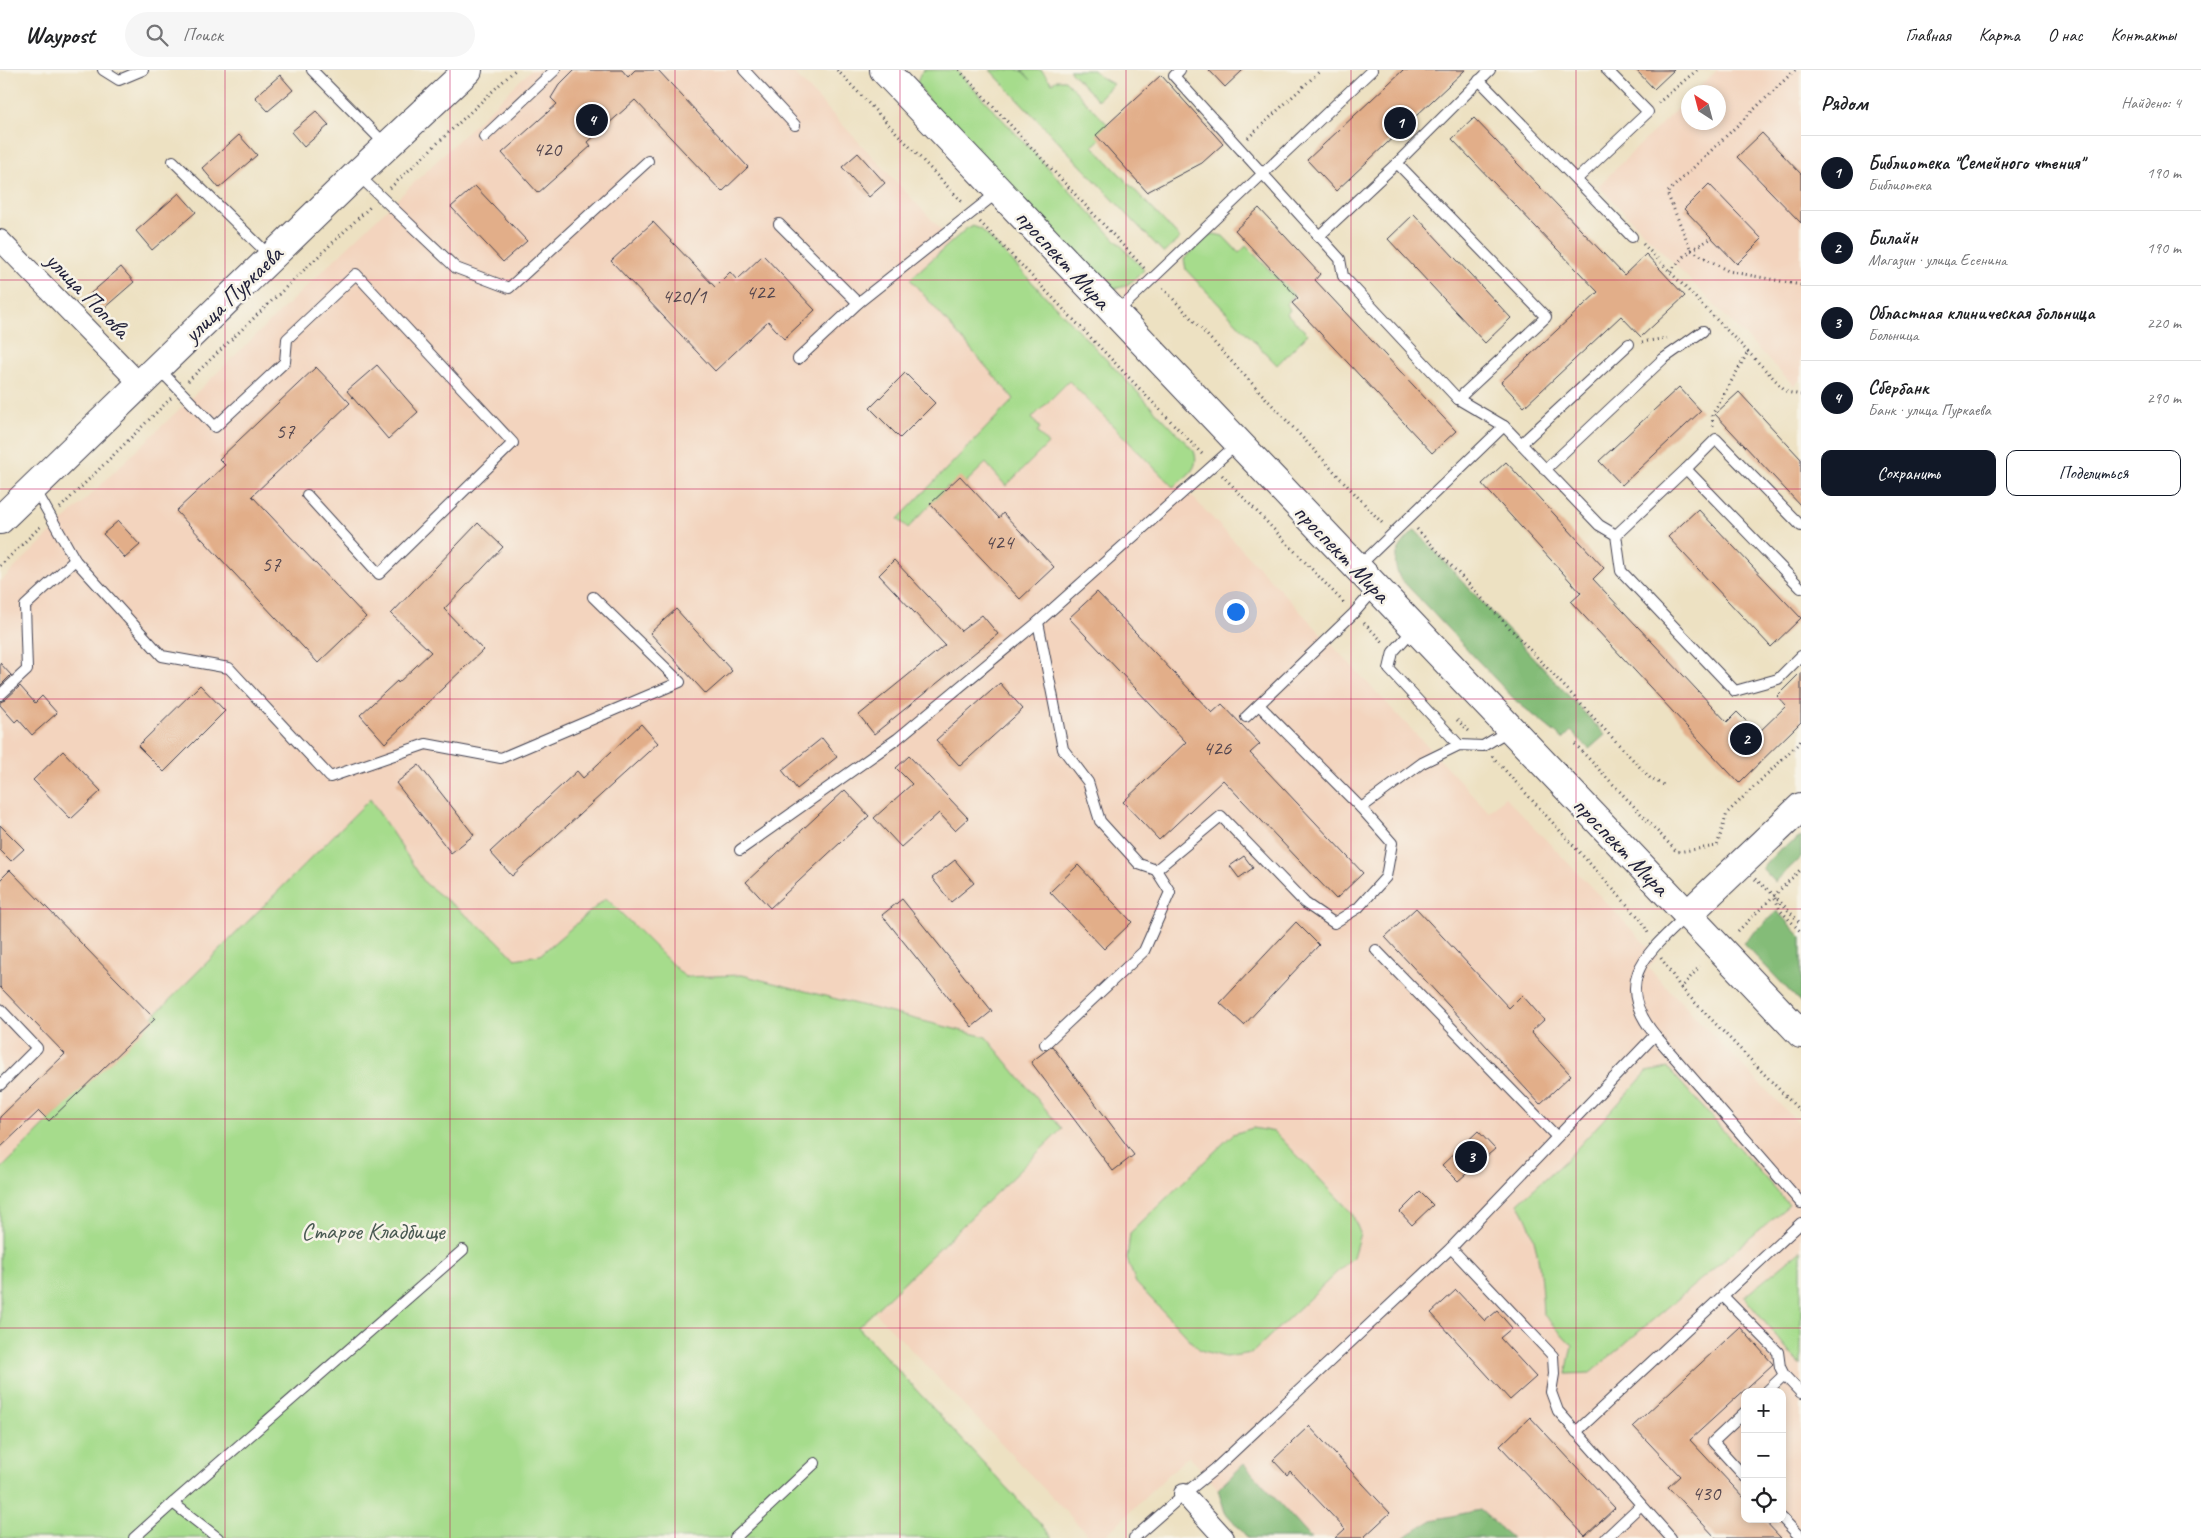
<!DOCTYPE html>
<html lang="ru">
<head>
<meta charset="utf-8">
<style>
	:root { --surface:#fff; --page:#f6f6f6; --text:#202124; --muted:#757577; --line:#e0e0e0; --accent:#111827 }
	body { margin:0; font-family:Caveat,sans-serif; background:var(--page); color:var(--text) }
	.controls { position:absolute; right:15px; bottom:15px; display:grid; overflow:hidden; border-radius:10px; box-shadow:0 2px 8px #0003 }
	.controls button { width:45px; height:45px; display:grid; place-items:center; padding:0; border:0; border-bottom:1px solid var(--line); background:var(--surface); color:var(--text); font:25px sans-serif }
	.compass { position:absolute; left:1681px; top:15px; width:45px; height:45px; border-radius:50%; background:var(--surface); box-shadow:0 2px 8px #0003; rotate:324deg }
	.you { position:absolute; left:1235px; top:541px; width:18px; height:18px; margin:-12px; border:4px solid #fff; border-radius:50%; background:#1a73e8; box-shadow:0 0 0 8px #1a73e833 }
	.badge { display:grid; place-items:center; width:32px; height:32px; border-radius:50%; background:var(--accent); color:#fff; font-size:16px; font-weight:700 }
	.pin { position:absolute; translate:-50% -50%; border:2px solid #fff; box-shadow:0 1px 5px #0006 }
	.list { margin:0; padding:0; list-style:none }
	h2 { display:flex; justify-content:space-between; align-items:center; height:65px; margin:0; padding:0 20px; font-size:21px }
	h2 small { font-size:16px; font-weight:400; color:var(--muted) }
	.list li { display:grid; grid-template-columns:32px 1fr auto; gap:15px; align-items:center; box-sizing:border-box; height:75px; padding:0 20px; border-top:1px solid var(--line) }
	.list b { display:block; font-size:19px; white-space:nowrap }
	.list p { margin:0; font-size:16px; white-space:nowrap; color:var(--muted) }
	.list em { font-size:16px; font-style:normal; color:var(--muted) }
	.actions { display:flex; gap:10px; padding:15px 20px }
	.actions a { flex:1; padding:11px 0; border:1px solid var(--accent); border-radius:10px; text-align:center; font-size:18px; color:var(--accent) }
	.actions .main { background:var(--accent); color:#fff }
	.icon { flex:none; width:28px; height:28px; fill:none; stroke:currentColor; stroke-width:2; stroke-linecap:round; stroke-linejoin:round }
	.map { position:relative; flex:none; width:1801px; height:1468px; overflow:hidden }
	header { display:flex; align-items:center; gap:30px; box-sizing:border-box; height:70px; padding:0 25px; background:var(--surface); border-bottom:1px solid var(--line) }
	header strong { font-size:24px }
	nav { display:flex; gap:28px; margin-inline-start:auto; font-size:18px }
	.search { width:350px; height:45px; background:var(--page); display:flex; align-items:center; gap:12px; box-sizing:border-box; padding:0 18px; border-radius:28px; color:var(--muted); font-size:19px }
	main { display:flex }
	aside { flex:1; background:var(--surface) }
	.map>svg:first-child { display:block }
	.built { fill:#f3d4be; fill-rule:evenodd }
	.green { fill:#a6dc8c; stroke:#647f64 }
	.forest { fill:#84bc78; stroke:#536f5a }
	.building { fill:#e2ae89 }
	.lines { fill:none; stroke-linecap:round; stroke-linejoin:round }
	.lane-casing { stroke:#403f4f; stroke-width:12 }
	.street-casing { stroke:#403f4f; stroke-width:22 }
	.secondary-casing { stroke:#403f4f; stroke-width:30 }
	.primary-casing { stroke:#403f4f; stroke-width:30 }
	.path { stroke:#403f4f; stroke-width:3; stroke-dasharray:1 4; stroke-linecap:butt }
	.lane { stroke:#fff; stroke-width:10 }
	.street { stroke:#fff; stroke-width:20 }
	.secondary { stroke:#fff; stroke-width:28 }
	.primary { stroke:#fff; stroke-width:28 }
	.grid { fill:none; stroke:#c2185b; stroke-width:1; stroke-opacity:0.55 }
	.labels { text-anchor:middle; stroke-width:5; stroke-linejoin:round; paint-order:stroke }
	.number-label { font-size:21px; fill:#52454e }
	.street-label { font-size:24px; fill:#22223b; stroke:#f7f3e8 }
	.park-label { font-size:24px; fill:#4a5a53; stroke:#f7f3e8 }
</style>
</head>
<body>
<header>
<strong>Waypost</strong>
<div class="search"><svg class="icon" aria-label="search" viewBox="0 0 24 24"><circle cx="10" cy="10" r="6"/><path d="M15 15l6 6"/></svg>Поиск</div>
<nav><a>Главная</a><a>Карта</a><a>О нас</a><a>Контакты</a></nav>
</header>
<main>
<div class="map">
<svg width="1801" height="1468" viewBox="0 0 1801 1468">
	<rect width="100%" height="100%" fill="#f7f3e8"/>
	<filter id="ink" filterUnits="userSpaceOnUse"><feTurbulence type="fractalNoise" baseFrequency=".02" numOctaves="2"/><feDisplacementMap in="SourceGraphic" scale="10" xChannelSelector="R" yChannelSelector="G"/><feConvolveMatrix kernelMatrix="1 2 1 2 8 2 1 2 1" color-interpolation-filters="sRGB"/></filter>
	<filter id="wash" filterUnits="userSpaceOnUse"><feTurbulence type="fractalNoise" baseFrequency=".0096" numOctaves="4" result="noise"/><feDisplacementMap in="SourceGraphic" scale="20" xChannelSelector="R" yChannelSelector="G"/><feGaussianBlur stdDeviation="1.12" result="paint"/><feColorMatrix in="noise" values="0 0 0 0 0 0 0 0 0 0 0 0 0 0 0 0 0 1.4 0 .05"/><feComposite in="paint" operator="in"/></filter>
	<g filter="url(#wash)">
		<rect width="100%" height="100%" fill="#ede1c2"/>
		<g class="built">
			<path d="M531 0H791L1489 742 1505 727 1658 887 1648 898 1801 1056V1468H1248L1225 1442 1218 1419 1189 1385 1103 1468H1091L874 1241 1062 1059 742 905 685 907 606 828 540 885 515 889 496 868 425 813 370 729 0 1100V512ZM1745 1322H1782V1449H1745Z"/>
			<polygon points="1717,0 1801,0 1801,309 1794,316 1598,116 1688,28 1688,52 1718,52 1718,22 1694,22"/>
		</g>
		<g class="green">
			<path d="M924 0H956L1144 200C1133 211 1123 222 1106 217L935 39 917 13 920 4Z"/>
			<polygon points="990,0 1021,0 1031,10 1022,0 1041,0 1052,13 1056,10 1065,10 1111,58 1093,76 1180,168 1164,183"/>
			<polygon points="1069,0 1093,0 1100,7 1113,14 1098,30"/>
			<path d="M972 156 981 159 1194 381C1201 399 1185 407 1173 417L1069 311 1032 348 1040 358 1037 362 1048 374 1006 416 986 393 956 422 948 416 908 458 898 449 1014 329 910 209 967 158Z"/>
			<polygon points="1214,164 1223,166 1239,183 1246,176 1294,225 1286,234 1290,240 1287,244 1308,264 1277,295 1186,200 1184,189 1210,165"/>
			<polygon points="370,729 425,813 496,869 515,889 540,885 606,828 685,907 742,905 986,967 1062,1059 858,1257 1053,1468 0,1468 0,1100"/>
			<path d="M1668 998 1789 1135 1590 1303 1566 1304 1572 1275 1543 1244C1541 1207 1539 1164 1518 1133L1568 1088 1647 1002Z"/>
			<polygon points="1253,1058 1275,1062 1352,1143 1360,1163 1353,1187 1252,1283 1225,1287 1200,1280 1136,1213 1127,1189 1130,1163 1233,1064"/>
			<polygon points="1801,1180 1801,1296 1744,1227"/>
		</g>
		<g class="forest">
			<path d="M1415 460 1605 665 1589 679 1571 661 1563 669 1516 631 1400 508C1389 487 1400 475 1415 460Z"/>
			<polygon points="1801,767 1801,787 1775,812 1762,798 1779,780"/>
			<polygon points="1777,841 1801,867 1801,933 1743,873"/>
			<polygon points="1244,1394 1311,1468 1248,1468 1225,1442 1218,1419"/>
			<polygon points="1480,1440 1512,1468 1403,1468 1432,1450"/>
		</g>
		<g id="blocks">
			<g class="building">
				<polygon points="574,0 622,0 628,7 635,0 658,0 748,97 722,122 635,30 588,72 591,76 538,123 502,83 557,34 551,28 559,15"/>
				<polygon points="1209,0 1243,0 1225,17"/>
				<polygon points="1403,0 1465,0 1336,121 1307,90"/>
				<polygon points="1636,0 1674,0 1654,19"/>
				<polygon points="280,5 293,20 268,41 255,27"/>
				<polygon points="1161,5 1223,74 1202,93 1147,122 1096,65"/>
				<polygon points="316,41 329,55 304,77 291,62"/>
				<polygon points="1474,48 1624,205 1646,184 1685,226 1641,267 1621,246 1524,337 1501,312 1598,222 1452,69"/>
				<polygon points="1762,63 1801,104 1801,153 1737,87"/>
				<polygon points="239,65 257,85 219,118 202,98"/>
				<polygon points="858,83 885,113 869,127 842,97"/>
				<polygon points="1709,114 1762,169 1737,194 1684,139"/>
				<polygon points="475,116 527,171 503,192 451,137"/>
				<polygon points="179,123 196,142 152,180 136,161"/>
				<polygon points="1259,138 1320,204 1315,210 1456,361 1432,383 1292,233 1298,228 1235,160"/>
				<polygon points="1414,144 1511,248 1485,273 1388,169"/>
				<polygon points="653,152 715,217 730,202 737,210 763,185 815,240 784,269 768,251 715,301 611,191"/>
				<polygon points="121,197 134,212 103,239 90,224"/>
				<polygon points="377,295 418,342 388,369 347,321"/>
				<polygon points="316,297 350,333 252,426 366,547 318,593 176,441 225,395 219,389"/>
				<polygon points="905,303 935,333 900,368 870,338"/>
				<polygon points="1679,317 1701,341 1622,415 1599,391"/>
				<polygon points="1739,322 1801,389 1801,436 1715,344"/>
				<polygon points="1506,392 1604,498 1593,509 1727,652 1737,642 1758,663 1786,636 1777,626 1801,602 1801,652 1739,713 1571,532 1581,523 1482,414"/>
				<polygon points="960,406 999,448 1003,443 1054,497 1020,529 930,434"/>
				<polygon points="1698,439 1801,548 1771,577 1668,467"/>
				<polygon points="118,451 140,475 125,488 103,464"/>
				<polygon points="478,453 503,477 444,539 483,580 385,673 360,645 397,611 398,613 431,582 391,544"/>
				<polygon points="894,490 961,561 982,545 998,564 874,664 859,645 945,575 879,505"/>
				<polygon points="1097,522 1212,643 1222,634 1260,674 1250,683 1363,803 1336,829 1223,710 1159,770 1123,732 1186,672 1069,548"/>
				<polygon points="676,539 732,601 706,624 650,563"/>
				<polygon points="0,593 11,605 0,616"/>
				<polygon points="1000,613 1023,639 960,696 936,670"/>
				<polygon points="200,615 225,641 164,702 138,676"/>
				<polygon points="20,616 35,633 42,626 57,643 32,665 18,649 15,652 0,635 0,632 5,630"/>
				<polygon points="641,654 658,673 512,806 490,782 577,701 583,708"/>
				<polygon points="822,668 837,687 797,719 782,700"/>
				<polygon points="63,681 101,721 71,749 33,710"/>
				<polygon points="909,686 968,748 955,760 939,743 901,777 874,748 912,714 896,698"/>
				<polygon points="419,695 474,765 451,783 396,713"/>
				<polygon points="845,720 869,746 770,838 746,812"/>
				<polygon points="0,755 24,779 11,791 0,780"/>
				<polygon points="1244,786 1253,798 1239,808 1230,796"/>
				<polygon points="955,790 974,813 951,832 932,808"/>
				<polygon points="1078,795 1132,852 1104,879 1050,822"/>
				<polygon points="10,800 155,949 49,1051 39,1041 0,1078 0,1047 65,984 0,917 0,810"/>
				<polygon points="902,829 992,941 972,957 882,845"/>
				<polygon points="1416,838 1509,938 1522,925 1544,950 1531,962 1571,1005 1540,1034 1385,867"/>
				<polygon points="1296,852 1319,875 1244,955 1220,933"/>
				<polygon points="1052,976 1134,1085 1113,1101 1031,992"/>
				<polygon points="1478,1061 1495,1079 1458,1111 1442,1095"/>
				<polygon points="1420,1122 1433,1135 1412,1155 1400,1142"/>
				<polygon points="1456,1220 1485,1251 1497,1241 1512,1258 1500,1268 1536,1307 1510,1330 1431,1243"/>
				<polygon points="1740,1257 1773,1294 1690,1370 1745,1429 1745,1449 1763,1449 1781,1468 1716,1468 1668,1417 1680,1406 1633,1356"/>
				<polygon points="1530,1347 1615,1438 1585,1466 1500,1376"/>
				<polygon points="1309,1356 1390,1443 1363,1468 1335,1468 1345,1459 1290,1401 1287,1405 1273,1390"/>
			</g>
		</g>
	</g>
	<g filter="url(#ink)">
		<use href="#blocks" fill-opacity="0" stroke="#403f4f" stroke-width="1"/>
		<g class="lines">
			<defs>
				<g id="lane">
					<polyline points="103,0 119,10 143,0"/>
					<polyline points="312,0 386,75"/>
					<polyline points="744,0 795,55"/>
					<polyline points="1180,0 1174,6 1340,189 1343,206 1458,329 1504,356"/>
					<polyline points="1479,10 1632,167"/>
					<polyline points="484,67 555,0"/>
					<polyline points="173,91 271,187"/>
					<polyline points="1397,93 1546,247 1458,329"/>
					<polyline points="358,105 456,198 509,218 648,91"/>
					<polyline points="1577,109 1648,42 1607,0"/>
					<polyline points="779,154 858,233"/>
					<polyline points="1318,167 1397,93 1490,0"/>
					<polyline points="1115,244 1372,0"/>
					<polyline points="798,289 858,233 998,122"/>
					<polyline points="158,298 215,357 285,292 287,269 356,204 513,373 379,504 307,425"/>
					<polyline points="1237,374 1038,552 1063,679 1088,712 1100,751 1139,794 1156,800 1221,746 1305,833 1334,853 1358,838 1386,807 1392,773 1361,738 1422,693 1459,675 1483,676 1510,660"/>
					<polyline points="1521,374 1629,274"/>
					<polyline points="1686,399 1716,369 1801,456"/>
					<polyline points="1545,400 1663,289 1703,261"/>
					<polyline points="35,419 75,490 162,586 229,598 330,707 426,674 501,688 680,612 593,527"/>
					<polyline points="1616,465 1686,399 1801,518"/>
					<polyline points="1358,497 1504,356 1599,455 1616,465 1621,501 1735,621 1778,609 1801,586"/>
					<polyline points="1413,560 1393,582 1389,599 1459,675"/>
					<polyline points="0,625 27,600 25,536 75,490"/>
					<polyline points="1259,635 1361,738"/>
					<polyline points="1246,647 1354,543 1375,519"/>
					<polyline points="740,780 897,669 1038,552"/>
					<path d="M1686 846C1647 883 1611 911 1655 965L1801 1133"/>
					<polyline points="1376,880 1557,1067"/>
					<polyline points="0,939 37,978 0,1015"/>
					<polyline points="1045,974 1144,881 1170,822 1156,800"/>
					<polyline points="1451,1178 1553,1286 1554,1304 1551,1322 1558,1341 1671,1468"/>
					<polyline points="1723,1226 1778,1282 1780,1297 1784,1305"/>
					<polyline points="1766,1322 1784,1305 1801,1323"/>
					<polyline points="1745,1342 1713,1372 1745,1407"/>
					<polyline points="1576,1362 1801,1153"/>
					<polyline points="173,1433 463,1180"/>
					<polyline points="1782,1448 1801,1468"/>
					<polyline points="134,1468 173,1433 218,1468"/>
					<polyline points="735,1468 815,1393"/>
					<polyline points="1134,1468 1184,1424 1215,1399 1451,1178 1655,965"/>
					<polyline points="1606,1468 1641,1435"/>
				</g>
				<g id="street">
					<polyline points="0,170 140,314"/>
					<polyline points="1184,1424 1224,1468"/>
				</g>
				<g id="secondary">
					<polyline points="0,450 357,104 468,0"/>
					<polyline points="1687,845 1801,737"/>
				</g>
				<polyline id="primary" points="884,0 1801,964"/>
			</defs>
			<use href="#lane" class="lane-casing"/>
			<use href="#street" class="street-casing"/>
			<use href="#secondary" class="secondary-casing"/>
			<use href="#primary" class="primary-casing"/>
			<g class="path">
				<polyline points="837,0 964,134"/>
				<polyline points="959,0 1145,199"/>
				<polyline points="1795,0 1667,123 1691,180 1728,201 1801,215"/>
				<polyline points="1658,33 1697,0"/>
				<polyline points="1248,68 1321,0"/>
				<polyline points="390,118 515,0"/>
				<polyline points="980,152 1204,386"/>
				<polyline points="1643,174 1787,322 1801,325"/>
				<polyline points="1670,201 1691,180 1712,168"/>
				<polyline points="1163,218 1384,455"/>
				<polyline points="1642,272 1667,268"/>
				<polyline points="188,311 371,136"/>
				<polyline points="1713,356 1712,345 1748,282"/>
				<polyline points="1222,405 1345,534"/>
				<polyline points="60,438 171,328"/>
				<polyline points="1417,459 1651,709 1666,716"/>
				<polyline points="0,496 41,456"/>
				<polyline points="1364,553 1384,573"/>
				<polyline points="1457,650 1469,661"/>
				<polyline points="1575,674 1677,782 1717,776 1727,743 1801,671"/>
				<polyline points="1492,686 1642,851 1649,865"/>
				<polyline points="1755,809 1774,825 1801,854"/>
				<polyline points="1775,828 1780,840 1801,862"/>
				<polyline points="1738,861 1801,799"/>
				<polyline points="1661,888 1681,918 1700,896"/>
				<polyline points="1681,918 1801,1042"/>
			</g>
			<use href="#lane" class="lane"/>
			<use href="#street" class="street"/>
			<use href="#secondary" class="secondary"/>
			<use href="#primary" class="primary"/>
		</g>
	</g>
	<path class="grid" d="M225 0V1468M450 0V1468M675 0V1468M900 0V1468M1126 0V1468M1351 0V1468M1576 0V1468M0 210H1801M0 419H1801M0 629H1801M0 839H1801M0 1049H1801M0 1258H1801"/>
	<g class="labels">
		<g class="number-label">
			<text x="547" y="86">420</text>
			<text x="760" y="229">422</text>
			<text x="684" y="233">420/1</text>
			<text x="285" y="368">57</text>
			<text x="999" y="479">424</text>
			<text x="271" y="501">57</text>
			<text x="1217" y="685">426</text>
			<text x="1706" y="1430">430</text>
		</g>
		<g class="street-label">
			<text transform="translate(1063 189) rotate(47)" y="8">проспект Мира</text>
			<text transform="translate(233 224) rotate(-44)" y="8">улица Пуркаева</text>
			<text transform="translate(88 225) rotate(46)" y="8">улица Попова</text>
			<text transform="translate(1342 483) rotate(46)" y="8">проспект Мира</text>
			<text transform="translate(1621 776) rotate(46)" y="8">проспект Мира</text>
		</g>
		<g class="park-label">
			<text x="373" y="1169">Старое Кладбище</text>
		</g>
	</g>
</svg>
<div class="controls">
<button>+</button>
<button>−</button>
<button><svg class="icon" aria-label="locate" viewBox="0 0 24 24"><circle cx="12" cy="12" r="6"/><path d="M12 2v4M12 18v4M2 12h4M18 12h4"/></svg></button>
</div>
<svg class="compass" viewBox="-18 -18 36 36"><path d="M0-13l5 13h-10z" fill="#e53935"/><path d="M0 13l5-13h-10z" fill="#757577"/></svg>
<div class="you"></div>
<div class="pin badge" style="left:1400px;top:53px">1</div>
<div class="pin badge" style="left:1746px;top:669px">2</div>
<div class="pin badge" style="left:1471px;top:1087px">3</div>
<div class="pin badge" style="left:592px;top:50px">4</div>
</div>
<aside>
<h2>Рядом<small>Найдено: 4</small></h2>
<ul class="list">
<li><span class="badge">1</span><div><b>Библиотека &quot;Семейного чтения&quot;</b><p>Библиотека</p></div><em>190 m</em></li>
<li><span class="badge">2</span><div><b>Билайн</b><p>Магазин · улица Есенина</p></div><em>190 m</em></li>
<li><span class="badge">3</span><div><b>Областная клиническая больница</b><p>Больница</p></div><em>220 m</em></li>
<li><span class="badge">4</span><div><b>Сбербанк</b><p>Банк · улица Пуркаева</p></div><em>290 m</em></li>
</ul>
<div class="actions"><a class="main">Сохранить</a><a>Поделиться</a></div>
</aside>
</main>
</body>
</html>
